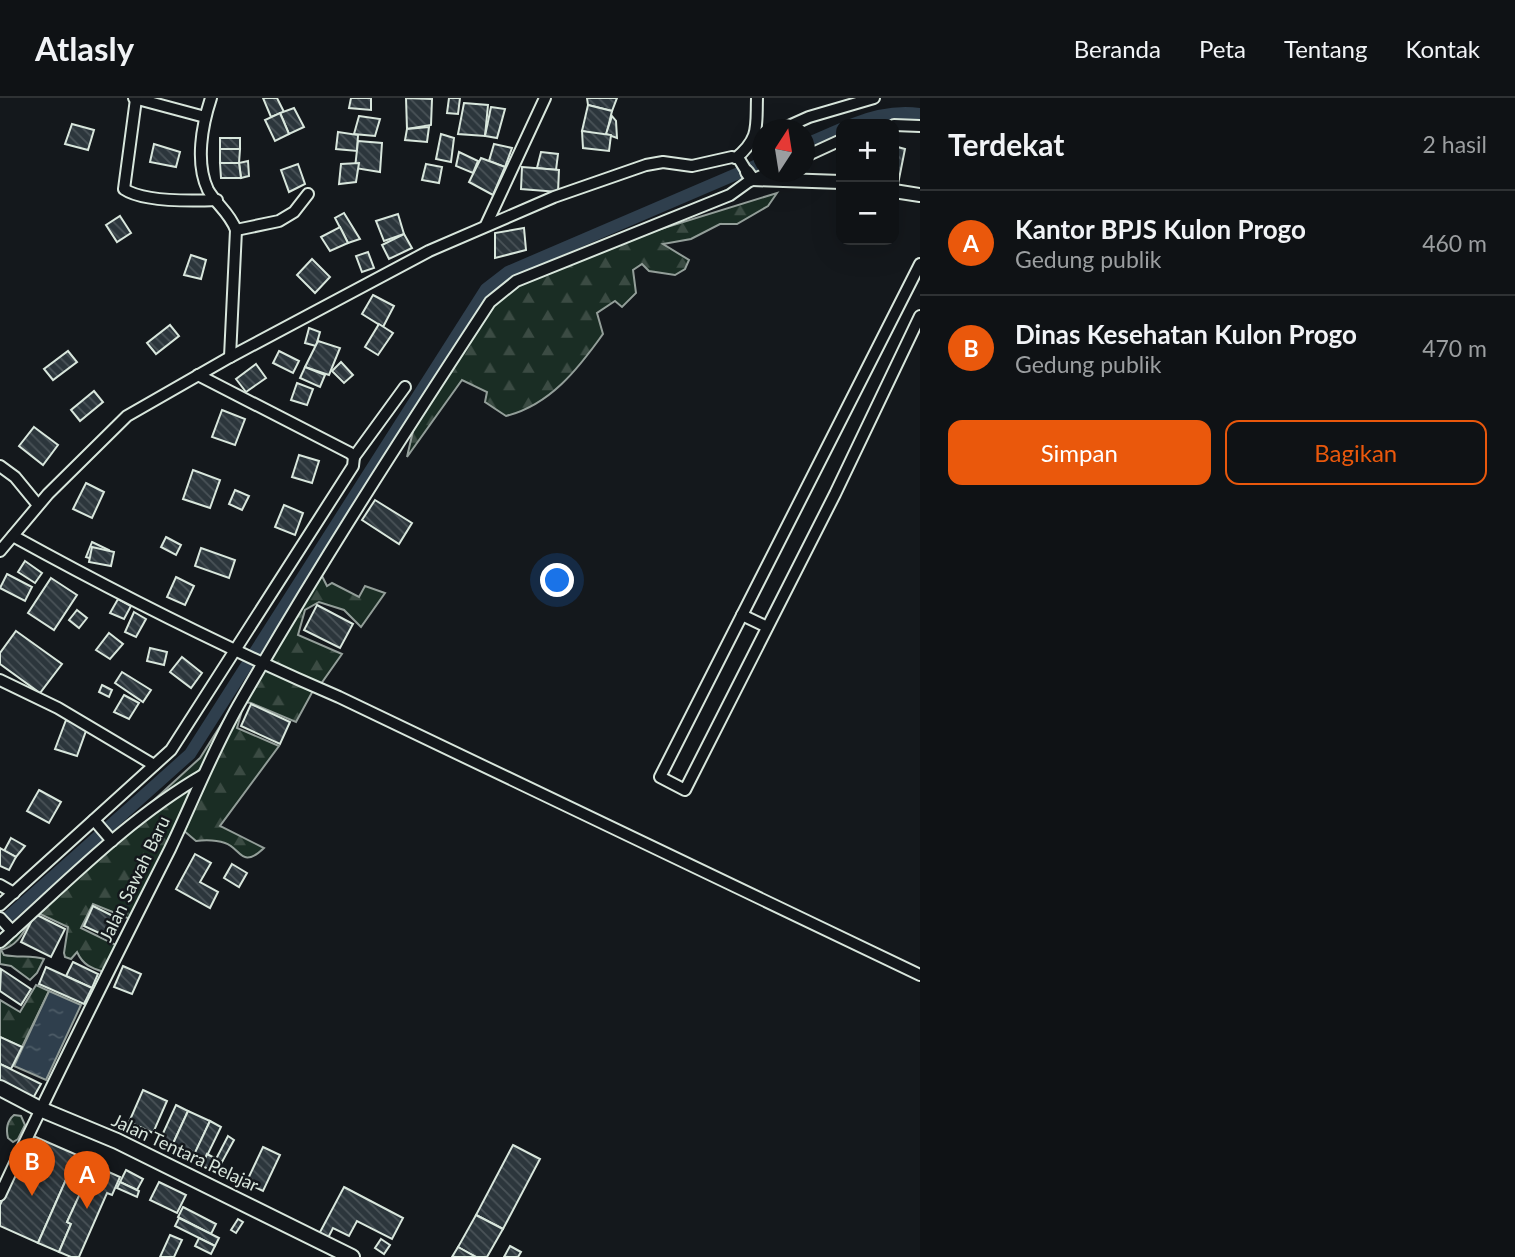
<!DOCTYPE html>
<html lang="id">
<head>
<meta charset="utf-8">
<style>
	:root { --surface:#0f1215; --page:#181b1e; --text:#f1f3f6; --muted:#9b9ea0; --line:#2f3234; --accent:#ea580c }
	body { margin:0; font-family:Lato,sans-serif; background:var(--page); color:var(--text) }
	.controls { position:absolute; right:21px; top:21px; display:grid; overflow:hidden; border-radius:14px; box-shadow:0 7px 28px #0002 }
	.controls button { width:63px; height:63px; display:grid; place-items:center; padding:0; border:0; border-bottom:2px solid var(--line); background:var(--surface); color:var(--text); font:35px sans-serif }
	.compass { position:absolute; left:752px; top:21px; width:63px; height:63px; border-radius:50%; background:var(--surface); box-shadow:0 7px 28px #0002; rotate:12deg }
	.you { position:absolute; left:558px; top:483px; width:24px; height:24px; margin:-18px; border:5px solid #fff; border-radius:50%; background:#1a73e8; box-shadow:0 0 0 10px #1a73e833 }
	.badge { display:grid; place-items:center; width:46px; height:46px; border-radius:50%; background:var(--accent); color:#fff; font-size:23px; font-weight:700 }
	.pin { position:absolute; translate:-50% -58px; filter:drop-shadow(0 2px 4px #0008) }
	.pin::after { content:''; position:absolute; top:37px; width:24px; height:21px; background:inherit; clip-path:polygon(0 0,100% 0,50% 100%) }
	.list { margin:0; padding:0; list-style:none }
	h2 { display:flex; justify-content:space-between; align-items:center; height:91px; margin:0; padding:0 28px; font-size:30px }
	h2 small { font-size:23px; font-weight:400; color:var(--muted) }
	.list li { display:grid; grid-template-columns:46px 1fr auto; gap:21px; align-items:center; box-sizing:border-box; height:105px; padding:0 28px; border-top:2px solid var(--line) }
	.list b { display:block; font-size:26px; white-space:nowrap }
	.list p { margin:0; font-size:23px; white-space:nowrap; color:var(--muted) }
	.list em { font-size:23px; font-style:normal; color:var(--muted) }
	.actions { display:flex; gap:14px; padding:21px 28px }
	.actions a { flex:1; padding:16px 0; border:2px solid var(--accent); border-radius:14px; text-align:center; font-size:24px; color:var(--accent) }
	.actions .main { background:var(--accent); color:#fff }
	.map { position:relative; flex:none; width:920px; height:1159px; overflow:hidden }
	header { display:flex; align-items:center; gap:42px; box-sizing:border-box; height:98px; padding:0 35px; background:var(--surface); border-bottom:2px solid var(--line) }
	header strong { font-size:33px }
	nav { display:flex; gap:38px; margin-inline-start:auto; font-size:24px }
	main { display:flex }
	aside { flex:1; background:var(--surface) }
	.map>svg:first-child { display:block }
	.forest { fill:url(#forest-firs); stroke:#939e99; stroke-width:2 }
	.water { fill:url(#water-ripples); stroke:#939e99; stroke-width:2 }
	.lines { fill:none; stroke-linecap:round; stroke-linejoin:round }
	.canal { stroke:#2f3f4d; stroke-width:12 }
	.building { fill:url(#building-back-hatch); stroke:#d8e6dc; stroke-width:2 }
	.minor-casing { stroke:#d8e6dc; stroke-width:14 }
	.tertiary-casing { stroke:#d8e6dc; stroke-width:16 }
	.secondary-casing { stroke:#d8e6dc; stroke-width:18 }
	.minor { stroke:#14181c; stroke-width:10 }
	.tertiary { stroke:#14181c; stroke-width:12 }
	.secondary { stroke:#14181c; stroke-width:14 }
	.labels { text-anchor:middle; stroke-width:5; stroke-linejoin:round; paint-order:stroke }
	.street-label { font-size:18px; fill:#d8e6dc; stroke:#14181c }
</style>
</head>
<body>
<header>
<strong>Atlasly</strong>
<nav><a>Beranda</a><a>Peta</a><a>Tentang</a><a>Kontak</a></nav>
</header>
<main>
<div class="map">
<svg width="920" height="1159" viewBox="0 0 920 1159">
	<defs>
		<pattern id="forest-firs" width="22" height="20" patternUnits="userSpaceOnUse" patternTransform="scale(1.75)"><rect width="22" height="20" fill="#1a2d24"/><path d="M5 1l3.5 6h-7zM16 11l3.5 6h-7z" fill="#3b4b43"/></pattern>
		<pattern id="water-ripples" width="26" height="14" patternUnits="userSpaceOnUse" patternTransform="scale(1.75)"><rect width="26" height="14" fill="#2f3f4d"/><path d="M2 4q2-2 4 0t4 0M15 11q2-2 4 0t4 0" fill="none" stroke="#4c5b66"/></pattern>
		<pattern id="building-back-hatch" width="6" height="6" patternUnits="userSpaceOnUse" patternTransform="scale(1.75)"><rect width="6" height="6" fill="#2c363c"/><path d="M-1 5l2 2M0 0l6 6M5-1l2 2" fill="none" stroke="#4a5358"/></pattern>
	</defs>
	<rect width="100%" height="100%" fill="#14181c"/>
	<g class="forest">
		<path d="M777 95 768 108 737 126H720L691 141 663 146 689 162 685 171 675 177 649 173 642 166 633 172 636 195 622 209 615 203 597 215 603 236C578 271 550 307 506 318L485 304 487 294 462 282 407 359 416 320 495 198 515 185 638 138Z"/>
		<polygon points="321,476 327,488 332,485 359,499 365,488 385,495 361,529 344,512 319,504 305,512 298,537 342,556 318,590 315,589 296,624 251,605 245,604 263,574 270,570 268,564"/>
		<path d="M229 614 176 730 130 821 93 806 81 830 116 847 104 874C91 870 83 867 77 854L71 861 65 859 64 855 68 829 36 814C26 828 20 848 1 852L4 857C18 860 32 857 44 861L37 875 30 882 11 868 0 866V837L97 754 200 660Z"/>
		<path d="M241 616 237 630 279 648 220 728 264 750C241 772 241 750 225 745 216 742 205 742 196 743L183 732 237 617Z"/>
		<polygon points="36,887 49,893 22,949 0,939 0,902 20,914"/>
		<path d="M14 1017 21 1018 25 1027 18 1041 13 1044 8 1040C6 1032 7 1023 14 1017Z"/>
	</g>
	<polygon class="water" points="49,893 81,907 46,982 14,968"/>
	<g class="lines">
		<g class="canal">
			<path d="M853 26C873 18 898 13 920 16"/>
			<polyline points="804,47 841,31"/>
			<polyline points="0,826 190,656 486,191 508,174 762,65"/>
		</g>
	</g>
	<g class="building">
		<polygon points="263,0 277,0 284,14 271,19"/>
		<polygon points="351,0 371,0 371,12 349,10"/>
		<polygon points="406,0 432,1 431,27 407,31"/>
		<polygon points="449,0 460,0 458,16 447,15"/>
		<polygon points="587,0 617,0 612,13 588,7"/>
		<polygon points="464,5 488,7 485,38 458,36"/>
		<polygon points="588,7 612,13 606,38 582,33"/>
		<polygon points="491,9 505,11 497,40 485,38"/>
		<polygon points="294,10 304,29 289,36 280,15"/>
		<polygon points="280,15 289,36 275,43 265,22"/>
		<polygon points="359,18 380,21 375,38 354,36"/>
		<polygon points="612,18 616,23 617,40 606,36"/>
		<polygon points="72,26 94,32 88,52 65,46"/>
		<polygon points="429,29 427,44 405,42 407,31"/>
		<polygon points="582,33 611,37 609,53 583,50"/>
		<polygon points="338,34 358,37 357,53 336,51"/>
		<polygon points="441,36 454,40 451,64 436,61"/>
		<rect x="220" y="40" width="20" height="11"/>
		<polygon points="358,43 382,45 380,74 355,70"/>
		<polygon points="154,46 180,54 176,69 150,64"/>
		<polygon points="494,46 512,50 505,69 489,63"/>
		<polygon points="894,48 905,51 898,86 894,85"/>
		<polygon points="220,51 240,51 239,65 220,65"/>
		<polygon points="459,54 478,63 473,75 456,68"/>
		<polygon points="541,54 558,56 556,72 537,70"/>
		<polygon points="481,60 505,69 493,97 469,84"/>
		<polygon points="248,63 249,78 241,80 239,65"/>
		<polygon points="220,65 239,65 241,80 221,80"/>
		<polygon points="359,65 356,84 339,86 341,66"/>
		<polygon points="298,66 305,86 289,94 281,72"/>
		<polygon points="426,66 442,69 439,85 422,82"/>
		<polygon points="522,69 559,72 558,94 521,91"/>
		<polygon points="344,115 360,141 348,145 335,120"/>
		<polygon points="398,116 404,136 384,143 376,123"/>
		<polygon points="120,118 131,135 117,144 106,127"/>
		<polygon points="340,129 348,145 330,153 321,139"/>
		<polygon points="524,130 526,152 495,160 495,135"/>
		<polygon points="404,136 412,150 389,161 382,147"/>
		<polygon points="368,154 374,170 362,174 356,158"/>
		<polygon points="191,157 206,162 201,181 184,177"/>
		<polygon points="312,161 330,179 315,195 297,177"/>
		<polygon points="373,197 394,208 383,229 362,216"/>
		<polygon points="379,226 393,235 378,257 365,249"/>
		<polygon points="170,227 179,238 156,256 147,245"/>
		<polygon points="309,230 320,234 316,248 305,245"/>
		<polygon points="318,243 340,250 329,277 305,269"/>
		<polygon points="68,253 77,264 53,282 44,271"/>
		<polygon points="279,253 299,263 293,275 273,265"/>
		<polygon points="341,264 353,277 344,285 332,273"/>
		<polygon points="256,266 266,280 246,294 236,281"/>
		<polygon points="305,269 325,277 320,289 300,280"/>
		<polygon points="297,285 313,291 307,307 291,302"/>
		<polygon points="94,293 103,304 80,323 71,312"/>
		<polygon points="222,312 245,321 235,347 212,339"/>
		<polygon points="34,329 58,347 43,367 19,348"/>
		<polygon points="299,357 319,363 312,385 292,379"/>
		<polygon points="193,372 220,382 210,410 183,401"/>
		<polygon points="86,385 104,394 92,420 73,411"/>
		<polygon points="235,392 249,398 242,412 229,406"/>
		<polygon points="375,402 412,425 399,446 362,422"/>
		<polygon points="284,407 303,415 295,437 275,429"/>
		<polygon points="166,439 181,447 176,457 161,449"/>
		<polygon points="92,444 109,452 107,465 86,459"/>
		<polygon points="92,449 114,454 111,468 89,464"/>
		<polygon points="201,450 235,462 229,480 195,468"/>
		<polygon points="25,463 42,475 35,485 18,474"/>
		<polygon points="7,476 32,489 25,503 0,490"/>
		<polygon points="176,479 194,488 185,507 167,499"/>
		<polygon points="51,480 77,497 54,532 28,515"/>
		<polygon points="118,501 131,508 124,521 110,515"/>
		<polygon points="317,507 353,526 340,550 304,532"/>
		<polygon points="77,512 87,520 79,530 69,522"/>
		<polygon points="134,514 146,521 136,539 125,534"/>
		<polygon points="16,533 62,566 40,595 0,566 0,555"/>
		<polygon points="109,535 123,546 110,561 96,552"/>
		<polygon points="150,550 167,554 164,567 147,563"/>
		<polygon points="182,559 202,575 191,590 170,574"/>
		<polygon points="122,574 151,592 143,604 115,585"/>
		<polygon points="102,587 112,592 109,599 99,594"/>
		<polygon points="124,597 139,605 129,621 114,614"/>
		<polygon points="251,606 290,624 280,646 241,628"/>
		<polygon points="66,622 87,630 77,658 55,651"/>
		<polygon points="39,692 61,704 49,725 27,713"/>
		<polygon points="11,740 25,748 16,759 4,753"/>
		<polygon points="0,750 16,759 9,772 0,768"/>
		<polygon points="195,756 211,765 200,784 218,794 210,810 176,791"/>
		<polygon points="232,766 247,775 239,789 224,780"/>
		<polygon points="93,808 121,822 112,841 84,828"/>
		<polygon points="35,816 65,831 51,859 21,844"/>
		<polygon points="73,864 98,876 92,890 66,878"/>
		<polygon points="123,868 141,876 132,896 114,889"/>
		<polygon points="46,869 92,890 84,906 39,886"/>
		<polygon points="1,871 31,891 21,907 0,893"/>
		<polygon points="0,939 22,949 11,971 0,966"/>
		<polygon points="0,966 41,986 32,1002 0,986"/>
		<polygon points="143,992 167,1003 153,1035 129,1024"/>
		<polygon points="176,1007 188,1013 171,1050 159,1044"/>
		<polygon points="188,1013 210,1023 193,1060 171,1050"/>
		<polygon points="210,1023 221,1029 202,1068 191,1063"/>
		<polygon points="31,1037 84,1060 75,1080 68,1077 38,1145 0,1128 0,1107"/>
		<polygon points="228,1038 234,1042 222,1064 216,1061"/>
		<polygon points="513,1047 540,1061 503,1131 476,1117"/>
		<polygon points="263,1049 280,1057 263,1093 246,1085"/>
		<polygon points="207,1056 222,1064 217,1075 202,1068"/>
		<polygon points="89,1058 96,1062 67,1124 71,1126 59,1154 38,1145 68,1077 75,1080 84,1060"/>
		<polygon points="93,1067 120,1079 112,1097 107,1095 79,1159 71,1159 59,1154 71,1126 67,1124"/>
		<polygon points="126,1072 143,1081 137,1092 120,1084"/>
		<polygon points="120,1084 139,1093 137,1099 117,1090"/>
		<polygon points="159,1084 186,1097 177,1115 150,1102"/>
		<polygon points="344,1089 403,1120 392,1141 357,1123 349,1138 333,1130 328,1140 319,1136"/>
		<polygon points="183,1109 216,1126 211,1136 178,1119"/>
		<polygon points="476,1117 503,1131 487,1159 476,1159 458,1149"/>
		<polygon points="179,1120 219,1140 215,1148 175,1128"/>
		<polygon points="238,1121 243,1124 236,1135 231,1132"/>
		<polygon points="170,1137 182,1142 174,1159 160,1159"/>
		<polygon points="199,1140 215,1148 211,1156 195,1148"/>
		<polygon points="381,1141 390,1147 384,1156 375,1150"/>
		<polygon points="510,1148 521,1154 518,1159 504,1159"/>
		<polygon points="458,1149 476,1159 452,1159"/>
	</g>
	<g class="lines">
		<defs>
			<g id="minor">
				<polyline points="134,0 205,19"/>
				<path d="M211 0C202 27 195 65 208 92 216 106 230 115 236 132L230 259"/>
				<path d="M136 1 124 91C143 104 194 103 217 102"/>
				<polyline points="894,27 920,28"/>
				<polyline points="780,32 809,19 874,0"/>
				<polyline points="804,59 841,42"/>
				<path d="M736 60C760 40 756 29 757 0"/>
				<polyline points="486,127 545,0"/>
				<polyline points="236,132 279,123 294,114 308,96"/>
				<polyline points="920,166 660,679 685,692 835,396 920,218"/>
				<polyline points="354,359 405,289"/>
				<polyline points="0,368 15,379 38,407"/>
				<path d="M13 438C120 497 227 551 339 599L920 877"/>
				<polyline points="0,453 48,396 127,318 230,259 429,153 554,99 646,67 663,64 692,68 732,59 739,61 747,74"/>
				<polyline points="742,517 767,529"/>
				<polyline points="0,582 58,610 154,667"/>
				<polyline points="94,722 112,743"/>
				<polyline points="0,787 14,795"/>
				<polyline points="0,807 171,652 353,368 354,359 350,355 198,277"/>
				<polyline points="0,820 12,833"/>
				<path d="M0 844C65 786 127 721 203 677"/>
				<path d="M0 1097C54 981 112 866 170 751 193 703 212 654 238 608 317 470 403 337 490 204L516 183 730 97 748 84 770 74"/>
			</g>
			<g id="tertiary">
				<polyline points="747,74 752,81 841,84"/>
				<polyline points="894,93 920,97"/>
			</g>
			<polyline id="secondary" points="0,990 40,1011 117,1043 352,1159"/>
		</defs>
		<use href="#minor" class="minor-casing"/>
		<use href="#tertiary" class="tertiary-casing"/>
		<use href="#secondary" class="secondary-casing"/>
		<use href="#minor" class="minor"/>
		<use href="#tertiary" class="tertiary"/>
		<use href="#secondary" class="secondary"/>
	</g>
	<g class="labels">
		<g class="street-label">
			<text transform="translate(135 781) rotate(-64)" y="6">Jalan Sawah Baru</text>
			<text transform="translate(185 1055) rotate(25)" y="6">Jalan Tentara Pelajar</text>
		</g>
	</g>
</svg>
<div class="controls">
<button>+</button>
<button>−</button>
</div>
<svg class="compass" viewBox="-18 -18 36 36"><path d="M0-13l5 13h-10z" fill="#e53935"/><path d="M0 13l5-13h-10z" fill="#9b9ea0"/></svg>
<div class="you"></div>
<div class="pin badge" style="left:87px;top:1111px">A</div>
<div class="pin badge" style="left:32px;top:1098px">B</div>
</div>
<aside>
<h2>Terdekat<small>2 hasil</small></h2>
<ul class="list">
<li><span class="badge">A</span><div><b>Kantor BPJS Kulon Progo</b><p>Gedung publik</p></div><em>460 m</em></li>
<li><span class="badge">B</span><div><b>Dinas Kesehatan Kulon Progo</b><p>Gedung publik</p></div><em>470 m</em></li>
</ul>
<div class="actions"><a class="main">Simpan</a><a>Bagikan</a></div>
</aside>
</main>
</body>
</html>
